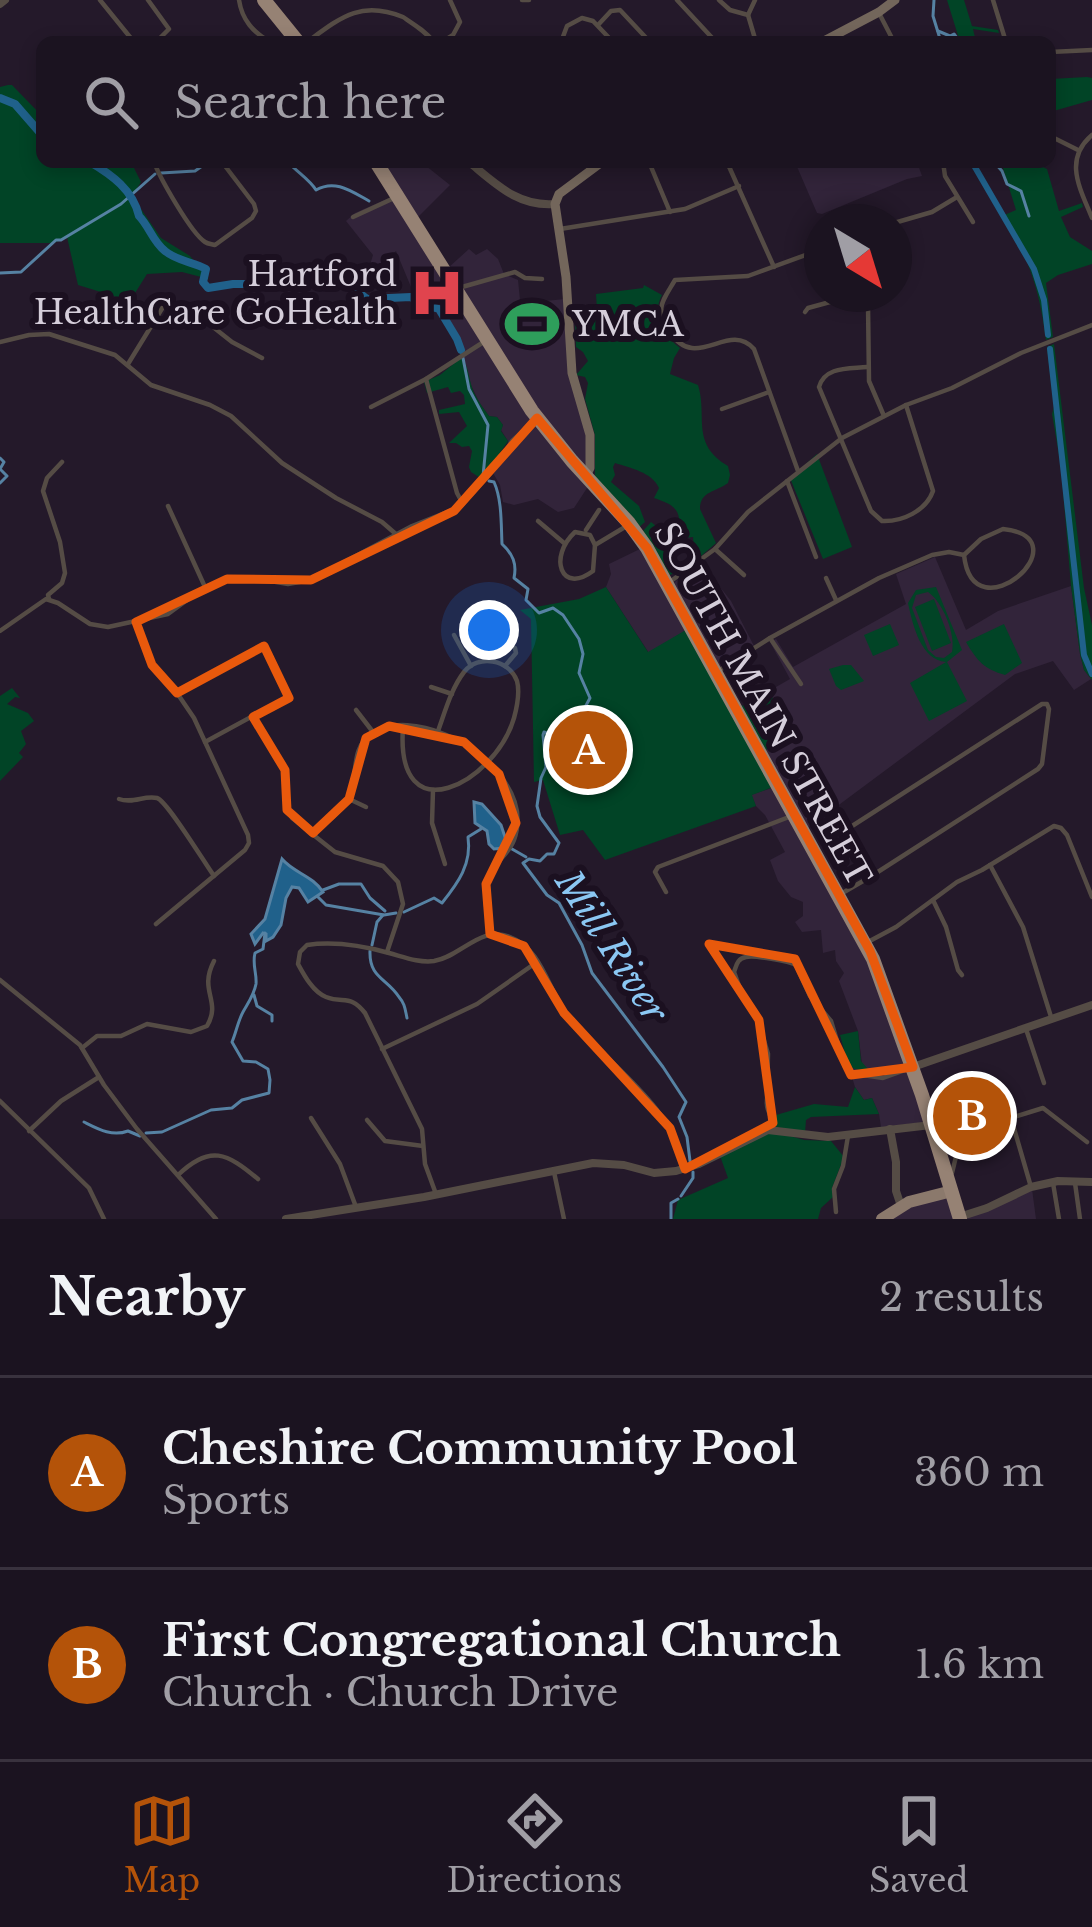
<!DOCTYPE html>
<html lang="en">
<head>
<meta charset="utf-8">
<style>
	:root { --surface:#1b1320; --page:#241c29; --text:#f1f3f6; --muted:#a09ea5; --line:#39323e; --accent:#b45309 }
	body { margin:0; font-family:"Libre Baskerville",serif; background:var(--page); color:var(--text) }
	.compass { position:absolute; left:804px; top:204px; width:108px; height:108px; border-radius:50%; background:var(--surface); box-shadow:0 6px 18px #0003; rotate:142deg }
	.you { position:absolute; left:489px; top:630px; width:42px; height:42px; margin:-30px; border:9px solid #fff; border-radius:50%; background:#1a73e8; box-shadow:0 0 0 18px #1a73e833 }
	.badge { display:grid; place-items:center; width:78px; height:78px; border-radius:50%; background:var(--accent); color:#fff; font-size:39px; font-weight:700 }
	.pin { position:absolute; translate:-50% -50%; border:6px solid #fff; box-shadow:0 3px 12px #0006 }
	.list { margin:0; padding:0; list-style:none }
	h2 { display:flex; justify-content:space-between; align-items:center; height:156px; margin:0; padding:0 48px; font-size:51px }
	h2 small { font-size:39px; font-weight:400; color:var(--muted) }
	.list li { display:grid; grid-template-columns:78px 1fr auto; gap:36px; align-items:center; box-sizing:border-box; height:192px; padding:0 48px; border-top:3px solid var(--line) }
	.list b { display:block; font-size:45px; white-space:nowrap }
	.list p { margin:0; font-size:39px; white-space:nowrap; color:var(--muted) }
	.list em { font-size:39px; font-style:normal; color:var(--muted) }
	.icon { flex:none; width:66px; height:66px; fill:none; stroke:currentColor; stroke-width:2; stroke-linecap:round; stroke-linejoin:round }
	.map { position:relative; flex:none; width:1092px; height:1219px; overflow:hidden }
	.search { position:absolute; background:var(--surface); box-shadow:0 6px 18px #0003; left:36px; right:36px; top:36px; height:132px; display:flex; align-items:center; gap:30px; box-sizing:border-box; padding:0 42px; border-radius:18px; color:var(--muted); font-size:45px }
	.sheet { height:540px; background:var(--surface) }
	nav { display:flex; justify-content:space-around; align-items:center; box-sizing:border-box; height:168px; border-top:3px solid var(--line); background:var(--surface); font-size:33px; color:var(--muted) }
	nav a { display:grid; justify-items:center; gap:6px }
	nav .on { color:var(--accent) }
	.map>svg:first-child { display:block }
	.built { fill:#32243a }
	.green { fill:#014426; fill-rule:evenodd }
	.water { fill:#20618b; stroke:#5682a3; stroke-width:3 }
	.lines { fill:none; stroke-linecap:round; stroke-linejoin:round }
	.stream { stroke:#5682a3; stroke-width:3 }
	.canal { stroke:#20618b; stroke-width:6 }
	.river { stroke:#20618b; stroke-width:8 }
	.minor { stroke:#554c45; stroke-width:4.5 }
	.tertiary { stroke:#554c45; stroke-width:8 }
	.secondary { stroke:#73665b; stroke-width:9 }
	.primary { stroke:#8b796c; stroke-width:12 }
	.trunk { stroke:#968274; stroke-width:14 }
	.marked { fill:none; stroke:#e8590c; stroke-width:9; stroke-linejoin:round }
	.labels { text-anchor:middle; stroke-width:12; stroke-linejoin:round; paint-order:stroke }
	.poi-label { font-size:33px; fill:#d5ceda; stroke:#1b1020; text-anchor:end }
	.street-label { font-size:33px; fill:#d5ceda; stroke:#1b1020 }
	.water-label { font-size:36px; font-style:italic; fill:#8bc7f3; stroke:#1b1020 }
</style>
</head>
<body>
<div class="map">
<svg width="1092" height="1219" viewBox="0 0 1092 1219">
	<rect width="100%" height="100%" fill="#24192a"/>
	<g class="built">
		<polygon points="379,162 421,162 450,185 416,219 448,268 469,249 476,255 487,249 498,259 504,274 518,280 521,310 534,304 545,304 545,301 565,299 569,374 587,432 589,485 574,508 558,512 538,499 514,505 503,502 500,485 493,473 507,455 508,441 501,430 503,425 497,417 489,416 479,402 471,385 459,339 438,302 429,303 423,292 411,287 396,251 375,269 370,265 373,255 346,221 355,213 391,197"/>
		<polygon points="795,162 917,162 922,176 907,179 822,214 817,213"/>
		<polygon points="642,548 688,629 649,653 606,587 611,574 609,564"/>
		<polygon points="935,557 966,630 998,611 1071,586 1080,654 1084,670 1091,679 1074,690 1053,661 1015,674 832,810 810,824 808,830 869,959 927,1122 881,1127 879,1114 872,1098 864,1100 855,1087 849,1067 862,1064 858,1031 839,981 844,973 836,961 835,950 823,953 821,930 802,932 795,922 803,916 803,902 791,897 778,881 770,860 785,852 765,815 756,806 751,795 774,787 741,707 790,679 770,642 776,639 793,667 906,604 896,574"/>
		<polygon points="701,563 731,601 754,646 717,668 672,584"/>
		<polygon points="1032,1189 1036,1219 967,1219 969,1217"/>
		<polygon points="948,1198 955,1219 887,1219 912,1204"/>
	</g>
	<g class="green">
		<polygon points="947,0 964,0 972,26 998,30 999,33 973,29 976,42 960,42"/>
		<polygon points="1087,77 1092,78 1092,100 1050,112 1050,79"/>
		<polygon points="8,85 12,85 42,116 42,162 131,162 141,182 132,196 161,238 190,256 209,279 182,272 147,274 130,301 78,285 67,237 54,243 0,243 0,87"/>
		<path d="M1001 162H1032L1047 169 1059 211 1082 203 1083 207 1061 217 1070 237 1092 251V264L1058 275 1046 283 1053 337 1046 340C1040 293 1029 255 1002 216L1016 210Z"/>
		<path d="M644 285 662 295C651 315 663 335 680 348L674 358 670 374 698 385C708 417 690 443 728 466L730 475 728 483C716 492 700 491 700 509L716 543 700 557 694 552 693 537C680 538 673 542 667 553L680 570 670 575 643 531 651 522 661 530 679 518C677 505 665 502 654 498L659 488C652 472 630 468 615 463L613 467 615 475 611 482 639 506 645 522 638 528 595 479V435L585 399 588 383 585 377 576 375 588 361 583 352 576 347 575 318 593 313 597 310 596 294 643 288Z"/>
		<polygon points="1054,344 1084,588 1092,625 1092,680 1084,670 1080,654 1071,586 1061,467 1052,414 1054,407 1047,347"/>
		<path d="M462 357C468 367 468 373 471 384 474 396 482 406 489 416L497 417 503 425 501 431 508 441 482 479 471 472 469 467 472 451 469 446 462 447 456 443H449L467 426 459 412 439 414V410L465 404 464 395 460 391 451 393 448 387 427 393 424 382 440 375Z"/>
		<polygon points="817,454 852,547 823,559 790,478"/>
		<polygon points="606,587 648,652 691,627 734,707 746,705 769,692 786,720 788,736 761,753 778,785 752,795 756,806 605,860 583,830 560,835 543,780 534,782 531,619 520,610 579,599"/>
		<path d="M936 587 962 650 947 662 967 701 929 721 910 683 946 662C921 660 913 626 908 603L916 590ZM928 592C943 602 956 635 952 652L944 658 936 657 928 650 912 608 916 595Z"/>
		<polygon points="934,599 951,643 932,651 915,607"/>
		<polygon points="890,624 899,645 873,656 864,635"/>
		<path d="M1004 624 1022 663 1005 675C984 669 977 661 966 642Z"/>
		<polygon points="843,665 851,665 864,681 841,690 836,686 829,669"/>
		<polygon points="12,688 20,698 15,697 7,704 28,713 34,721 21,731 26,744 19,753 23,757 0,781 0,696"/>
		<polygon points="858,1031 861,1061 868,1069 863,1071 849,1067 840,1035"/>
		<polygon points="855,1087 864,1100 872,1098 879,1114 811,1117 806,1120 805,1133 776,1127 776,1115 814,1104 848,1107"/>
		<polygon points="776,1132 804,1140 831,1141 844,1157 832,1188 833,1197 821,1208 818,1219 673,1219 678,1200 728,1178 720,1156 768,1133"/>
	</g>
	<g class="water">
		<polygon points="474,802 482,804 501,825 507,843 504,848 494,849 489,844 487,831 475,823"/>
		<path d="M282 859C294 873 313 876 323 892L308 902 299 888 292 887 286 898 281 925 273 937 266 941V934L263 933 255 944 251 934 265 919Z"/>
	</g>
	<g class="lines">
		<g class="stream">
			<polyline points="934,0 933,16 941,42"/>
			<polyline points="938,31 950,36 954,34 960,42"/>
			<path d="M288 162C298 173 309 179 316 190 335 179 351 191 369 201"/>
			<polyline points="994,162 1002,171 1007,184 1021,191 1029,216"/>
			<polyline points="161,173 195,171 208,162"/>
			<polyline points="0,273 21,272 56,240 61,240 121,204 155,174"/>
			<polyline points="463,358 469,389 488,425 483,476"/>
			<polyline points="0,458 4,462 0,469 7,476 0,483"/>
			<path d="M489 481 494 482C502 500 501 523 502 544 513 554 517 564 514 578L528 589 526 600 539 613 553 608 563 615 579 639 583 654 579 673 590 698 583 711 574 713 552 735 544 732 543 735 546 767 541 778 537 806 540 817 559 843 554 854H547L540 861 529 859 523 863 547 895 559 903 582 945 592 973 663 1067 686 1102 679 1117 687 1137 690 1161"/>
			<polyline points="512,849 526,857"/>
			<polyline points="323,890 339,884 361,884 370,898 385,911"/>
			<polyline points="318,897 326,905 384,915 396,913"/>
			<path d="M404 912 434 898 442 903C458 883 472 864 468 837L481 829"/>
			<polyline points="372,945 377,922 383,915"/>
			<path d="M370 951C369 978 387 978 399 997 405 1004 405 1009 407 1018"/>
			<polyline points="254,995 257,1006 272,1015 272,1021"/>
			<path d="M84 1122C98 1129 112 1137 128 1131L140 1136"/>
			<path d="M146 1133 162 1132 211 1110 232 1108 242 1100 269 1093 270 1080 268 1069 256 1062 243 1061 232 1042C236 1033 238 1021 243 1012 248 1003 254 995 256 984 257 973 252 965 255 953L263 949 265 933"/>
			<polyline points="681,1196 693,1178 693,1172"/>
			<polyline points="671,1219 671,1203 678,1199"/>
		</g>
		<g class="canal">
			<polyline points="972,162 1034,269 1044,300 1048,335"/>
			<polyline points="1050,349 1084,655 1092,674"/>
		</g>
		<g class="river">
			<polyline points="0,98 15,104 42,135"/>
			<path d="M90 162C112 175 133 190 139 216 149 226 153 242 165 251 177 261 193 262 206 269L203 282 208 288 233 284H263L320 266 339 276 367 299 411 297 421 304 439 309 457 339 461 350"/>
		</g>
		<g class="minor">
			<polyline points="100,0 134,42"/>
			<polyline points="148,0 169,29 156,42"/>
			<path d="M239 0C242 20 253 32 270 42"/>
			<polyline points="522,0 529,0"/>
			<polyline points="677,0 716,42"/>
			<polyline points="719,0 730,10 748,15 756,42"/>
			<polyline points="993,0 1006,42"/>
			<polyline points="748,15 755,0"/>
			<polyline points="880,15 894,42"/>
			<polyline points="598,25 611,11 620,10 650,42"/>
			<path d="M307 42C341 17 361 0 403 17 415 25 425 31 434 42"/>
			<polyline points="442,42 453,35 460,22 450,0"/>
			<polyline points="561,42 567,26 582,18 593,21 613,42"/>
			<polyline points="1050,52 1092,50"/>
			<path d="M1092 135C1063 160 1080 188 1092 218"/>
			<polyline points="1050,136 1078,150"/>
			<path d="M154 162C160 178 191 233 205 242 208 244 212 244 215 245L252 218 256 211 254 204 222 162"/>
			<polyline points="649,162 670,212"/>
			<polyline points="727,162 774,267"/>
			<polyline points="943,162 945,176 973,222"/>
			<polyline points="353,217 392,199"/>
			<polyline points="894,223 932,212 957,197"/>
			<polyline points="560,229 685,209 739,186"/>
			<polyline points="462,287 515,272 525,278 542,279"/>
			<polyline points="805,312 808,308 852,296 858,296 868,304 869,381 884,416"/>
			<polyline points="0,342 29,335 49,334 115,355 151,385 210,405 231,416 282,463 336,498 382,522 397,535"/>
			<polyline points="128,364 163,307 173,303 184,304 232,342 262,358"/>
			<path d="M867 367C849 369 825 366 819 387L871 511 882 521C902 522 926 511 933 491L906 405"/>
			<polyline points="426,379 457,493 463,504"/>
			<polyline points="371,407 426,379 482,343"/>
			<polyline points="722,409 769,392"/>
			<path d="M798 471 754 349C728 320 696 373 670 332 655 307 661 304 675 280L748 276 822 249"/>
			<polyline points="787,481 816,557"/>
			<polyline points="168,506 205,587"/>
			<polyline points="538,521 564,543"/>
			<path d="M1003 529C1086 538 973 638 964 555L981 539Z"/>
			<polyline points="586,530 599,510"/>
			<path d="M575 532 590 535 595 545 593 571C561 595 548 557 575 532Z"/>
			<polyline points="595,545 625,527"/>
			<polyline points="715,549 744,575"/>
			<polyline points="826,578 836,600"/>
			<polyline points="671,581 715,549 748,512 842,438 906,405 952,388 1021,353 1092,325"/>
			<polyline points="49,599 48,595 62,583 65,573 60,542 43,491 47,478 62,462"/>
			<polyline points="136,622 152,665 177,693 194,718 248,835 249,843 245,850 156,924"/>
			<polyline points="0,631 46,599 58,603 90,624 108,627 168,614 205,587 227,579 252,578 288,584 311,580 412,526 460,507 493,470 512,441 533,422"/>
			<polyline points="454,635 471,666"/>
			<polyline points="770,638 801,684"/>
			<polyline points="505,666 516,653 515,648"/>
			<polyline points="721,669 770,638 879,578 932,555 949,552 964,555"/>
			<polyline points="431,687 452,694"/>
			<polyline points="177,693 261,648 265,649 286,692 286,698 205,742"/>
			<polygon points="1042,704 1047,704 1049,709 1042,764 1038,769 870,877 848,841 849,828"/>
			<polyline points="356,710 373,732"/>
			<polyline points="253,717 285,770 287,785 285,801 292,818 335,852 383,866 398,882 403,904 387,952"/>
			<path d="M403 727C395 836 495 783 514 718 517 707 520 692 517 681 509 659 478 654 464 672 451 689 445 712 438 731"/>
			<polyline points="433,790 432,823 445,864"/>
			<path d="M119 799C133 804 144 795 157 798 167 801 204 862 214 876"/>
			<polyline points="349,799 366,807"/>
			<path d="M313 833C325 823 339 814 347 801 360 780 348 749 372 733 392 720 422 725 444 734 482 749 531 793 514 840 508 856 493 863 488 878 482 895 488 916 490 934"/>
			<polyline points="990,865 1023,927 1052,1020"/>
			<polyline points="666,892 655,872 658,867 789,817"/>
			<polyline points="839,895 870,877"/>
			<polyline points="933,900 946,927 958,970 962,975"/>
			<polyline points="866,943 896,927 957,882 982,870 1054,826 1061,828 1067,835 1092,897"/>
			<polyline points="0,980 80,1045 104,1085 137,1129 216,1219"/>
			<polyline points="1026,1029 1044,1083"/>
			<path d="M82 1048 97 1036H121L147 1024 191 1032 207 1026C222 1000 198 992 214 961"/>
			<polyline points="382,1049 477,1004 537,962"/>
			<path d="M767 1100 768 1054 757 1017 742 994 734 972C737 964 737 959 746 957 754 955 789 961 796 965L810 996 831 1021 845 1067 849 1073 883 1078 911 1068"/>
			<polyline points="0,1101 89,1188 104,1219"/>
			<polyline points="311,1118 340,1164 356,1207"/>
			<polyline points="367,1120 385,1141 423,1146"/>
			<polyline points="933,1125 953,1123 963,1128 952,1173"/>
			<path d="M771 1129C775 1117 765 1112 767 1100L772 1114"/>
			<polyline points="29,1131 61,1101 99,1077"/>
			<polyline points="554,1172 564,1219"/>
			<path d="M178 1175C210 1144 227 1153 258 1179"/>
			<polyline points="1053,1183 1059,1219"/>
			<polyline points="1075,1183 1080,1219"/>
			<polyline points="1031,1187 1011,1118 1043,1108 1087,1142"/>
			<path d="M436 1194 425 1164 422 1129 365 1013C350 994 344 1004 326 997 313 992 304 975 298 964L300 952 307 945C334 941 364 946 389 953 404 957 419 963 434 961 462 956 480 925 510 937 543 949 549 994 569 1017 610 1068 669 1100 685 1168"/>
			<polyline points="836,1212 834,1189 843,1166 848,1136"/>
		</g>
		<g class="tertiary">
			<polyline points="0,4 5,0"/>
			<path d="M469 162C496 184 518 207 555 204"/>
			<polyline points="913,1067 1092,1005"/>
			<polyline points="890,1129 896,1162 896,1191 901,1206"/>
			<polyline points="959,1217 987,1208 1031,1187 1058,1181 1092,1182"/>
			<polyline points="286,1219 424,1197 593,1163 624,1165 654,1173 676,1171 699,1164 768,1130 828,1137 931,1125"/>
		</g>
		<g class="secondary">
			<polyline points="822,42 879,12 895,0"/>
			<polyline points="586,476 590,468 590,435 572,373 566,277 555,204 559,194 602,162"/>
		</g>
		<polyline class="primary" points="882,1219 909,1202 952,1191"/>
		<g class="trunk">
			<polyline points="264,0 298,42"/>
			<polyline points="376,162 532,411 572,461 629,523 647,548 873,959 922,1095 960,1219"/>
		</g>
	</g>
	<path class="marked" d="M537 418 647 548 870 951 913 1067 851 1075 795 959 709 944 759 1020 773 1123 685 1169 670 1128 564 1013 524 946 490 934 486 884 516 823 499 774 464 742 389 726 366 738 349 799 313 833 287 810 285 770 253 717 289 698 264 646 177 693 152 665 136 622 227 579 311 580 454 511Z"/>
	<defs>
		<symbol id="hospital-bare" viewBox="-9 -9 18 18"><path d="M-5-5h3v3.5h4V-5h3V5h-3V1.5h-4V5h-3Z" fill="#e0444e" stroke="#1b1020" stroke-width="2.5" paint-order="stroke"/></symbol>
		<symbol id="stadium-bare" viewBox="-9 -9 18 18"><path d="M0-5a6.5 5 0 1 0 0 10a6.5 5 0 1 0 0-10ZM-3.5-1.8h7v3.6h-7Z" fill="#2e9e5b" stroke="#1b1020" stroke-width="2.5" paint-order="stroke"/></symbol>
	</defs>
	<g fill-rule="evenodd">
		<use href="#hospital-bare" x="399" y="255" width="76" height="76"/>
		<use href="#stadium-bare" x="494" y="286" width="76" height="76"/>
	</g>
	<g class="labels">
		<g class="poi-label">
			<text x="397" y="286">Hartford<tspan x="397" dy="38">HealthCare GoHealth</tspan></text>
			<text x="572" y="336" text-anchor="start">YMCA</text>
		</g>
		<g class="street-label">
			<text transform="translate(763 704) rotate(61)" y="12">SOUTH MAIN STREET</text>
		</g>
		<g class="water-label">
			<text transform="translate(612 946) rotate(57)" y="13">Mill River</text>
		</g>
	</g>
</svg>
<svg class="compass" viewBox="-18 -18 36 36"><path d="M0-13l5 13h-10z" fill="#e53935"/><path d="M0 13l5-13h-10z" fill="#a09ea5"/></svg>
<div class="you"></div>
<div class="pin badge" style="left:588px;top:750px">A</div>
<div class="pin badge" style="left:972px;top:1116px">B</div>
<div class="search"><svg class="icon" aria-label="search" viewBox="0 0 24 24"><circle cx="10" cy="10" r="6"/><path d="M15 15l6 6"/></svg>Search here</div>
</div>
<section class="sheet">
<h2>Nearby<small>2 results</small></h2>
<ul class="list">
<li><span class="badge">A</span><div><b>Cheshire Community Pool</b><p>Sports</p></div><em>360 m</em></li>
<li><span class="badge">B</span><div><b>First Congregational Church</b><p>Church · Church Drive</p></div><em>1.6 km</em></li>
</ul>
</section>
<nav>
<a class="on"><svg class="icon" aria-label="map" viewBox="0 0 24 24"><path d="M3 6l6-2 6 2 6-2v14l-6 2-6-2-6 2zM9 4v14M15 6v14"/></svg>Map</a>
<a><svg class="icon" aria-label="directions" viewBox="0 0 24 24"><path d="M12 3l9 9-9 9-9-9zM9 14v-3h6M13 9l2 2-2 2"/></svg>Directions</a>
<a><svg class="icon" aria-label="saved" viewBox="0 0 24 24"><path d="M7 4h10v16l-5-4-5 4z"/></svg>Saved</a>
</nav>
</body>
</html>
